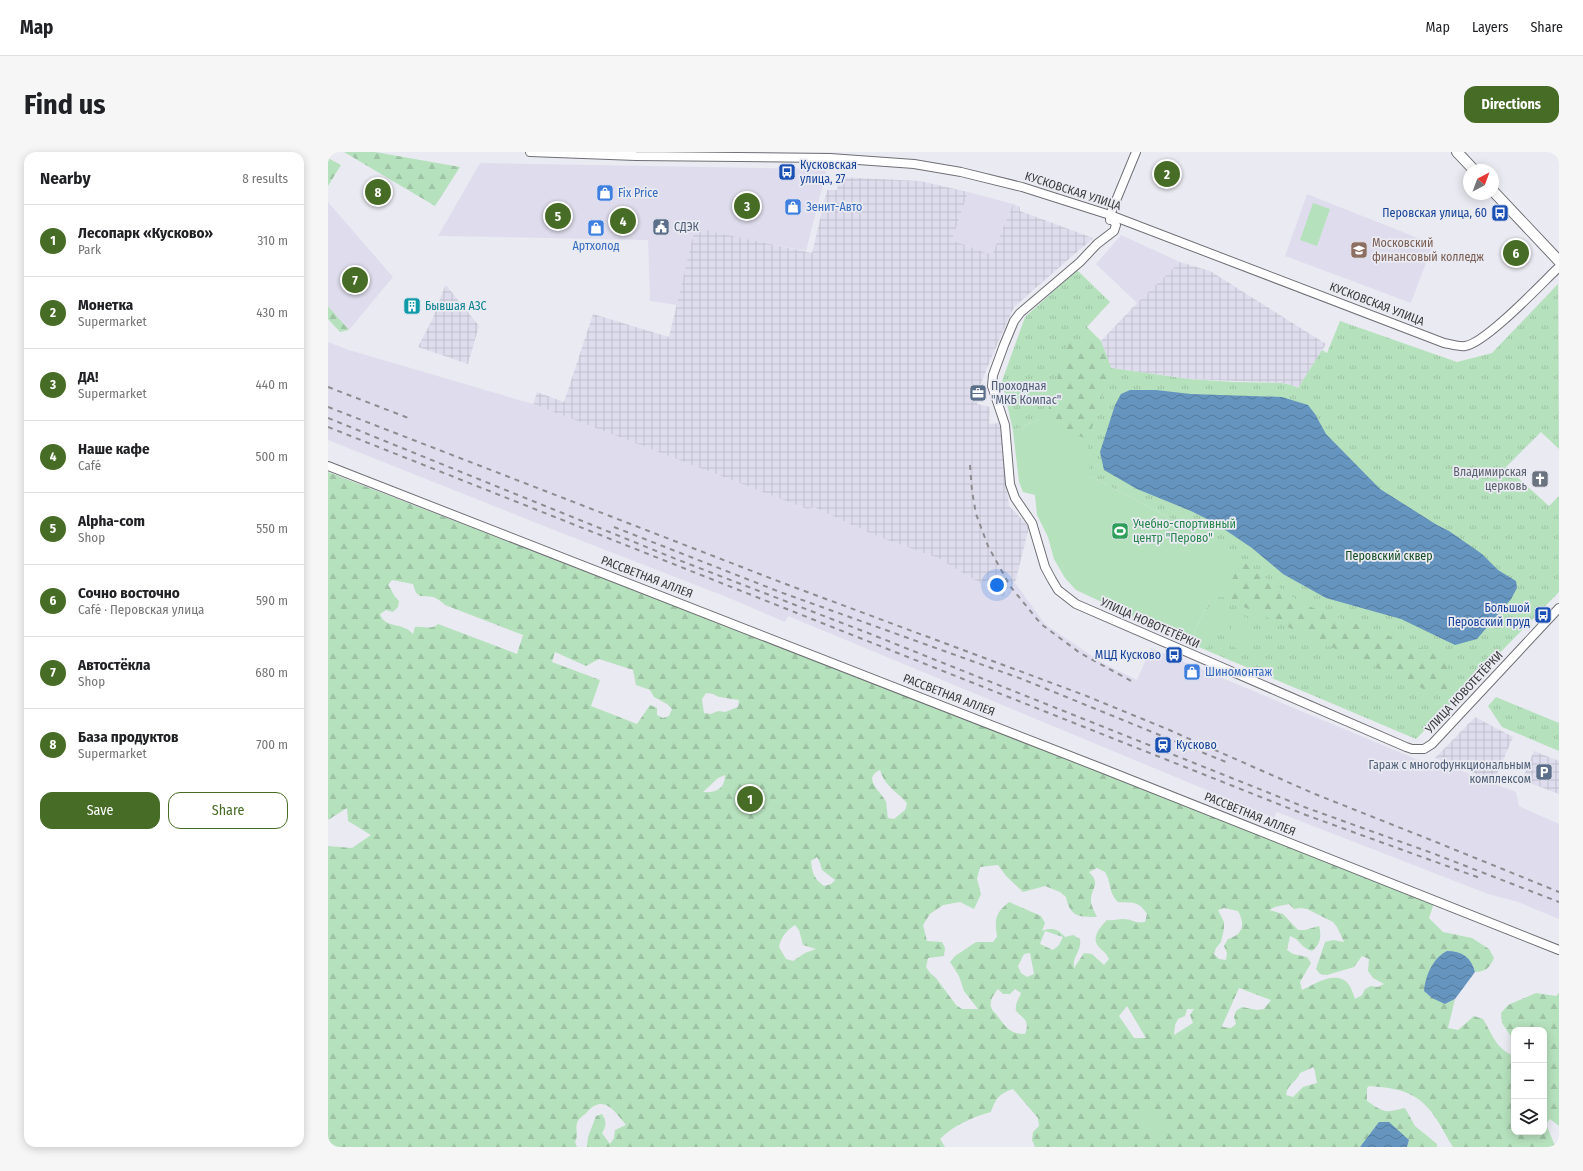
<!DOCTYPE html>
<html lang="en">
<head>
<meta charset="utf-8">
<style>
	:root { --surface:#fff; --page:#f6f6f6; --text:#202124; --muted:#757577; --line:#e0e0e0; --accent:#476c25 }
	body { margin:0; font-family:"Fira Sans Condensed",sans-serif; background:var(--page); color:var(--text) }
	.controls { position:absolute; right:12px; bottom:12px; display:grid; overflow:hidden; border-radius:8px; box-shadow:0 2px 10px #0003 }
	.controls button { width:36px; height:36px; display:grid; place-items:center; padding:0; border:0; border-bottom:1px solid var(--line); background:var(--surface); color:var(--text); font:20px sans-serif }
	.compass { position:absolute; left:1135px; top:12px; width:36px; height:36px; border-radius:50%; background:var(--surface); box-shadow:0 2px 10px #0003; rotate:41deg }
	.you { position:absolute; left:669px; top:433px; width:14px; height:14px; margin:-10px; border:3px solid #fff; border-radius:50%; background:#1a73e8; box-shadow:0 0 0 6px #1a73e833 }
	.badge { display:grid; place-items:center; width:26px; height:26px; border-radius:50%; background:var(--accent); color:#fff; font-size:13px; font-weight:700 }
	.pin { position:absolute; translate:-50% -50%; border:2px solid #fff; box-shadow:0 1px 4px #0006 }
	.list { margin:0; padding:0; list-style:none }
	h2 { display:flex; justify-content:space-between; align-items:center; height:52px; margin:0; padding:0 16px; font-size:17px }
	h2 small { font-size:13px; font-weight:400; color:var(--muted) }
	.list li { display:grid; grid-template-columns:26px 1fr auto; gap:12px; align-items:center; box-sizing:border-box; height:72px; padding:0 16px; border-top:1px solid var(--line) }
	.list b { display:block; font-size:15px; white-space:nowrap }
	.list p { margin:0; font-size:13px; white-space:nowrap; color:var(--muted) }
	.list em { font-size:13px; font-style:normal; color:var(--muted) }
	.actions { display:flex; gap:8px; padding:12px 16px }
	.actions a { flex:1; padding:9px 0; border:1px solid var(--accent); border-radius:12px; text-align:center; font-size:14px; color:var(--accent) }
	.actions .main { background:var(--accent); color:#fff }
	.icon { flex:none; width:22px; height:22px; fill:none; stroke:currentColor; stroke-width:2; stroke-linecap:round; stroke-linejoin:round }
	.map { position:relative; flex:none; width:1231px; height:995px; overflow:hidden; border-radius:12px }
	header { display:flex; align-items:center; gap:24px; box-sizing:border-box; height:56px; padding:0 20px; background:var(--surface); border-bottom:1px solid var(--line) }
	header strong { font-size:19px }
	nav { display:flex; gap:22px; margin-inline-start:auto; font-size:14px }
	.intro { display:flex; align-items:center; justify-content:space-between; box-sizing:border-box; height:96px; padding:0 24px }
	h1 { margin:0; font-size:28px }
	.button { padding:10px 18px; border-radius:12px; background:var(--accent); color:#fff; font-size:14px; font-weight:700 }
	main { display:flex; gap:24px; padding:0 24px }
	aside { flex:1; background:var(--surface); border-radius:12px; box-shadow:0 2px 10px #0003 }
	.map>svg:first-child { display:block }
	.built { fill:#dfdded }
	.industrial { fill:url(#industrial-grid) }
	.grass { fill:url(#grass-tufts) }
	.forest { fill:url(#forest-firs); fill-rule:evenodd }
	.garden { fill:#b6e1bd }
	.water { fill:url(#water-waves) }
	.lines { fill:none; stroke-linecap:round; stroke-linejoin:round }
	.minor-casing { stroke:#6f6f76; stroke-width:10 }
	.major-casing { stroke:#6f6f76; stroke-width:12 }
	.minor { stroke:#fff; stroke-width:8 }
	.major { stroke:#fff; stroke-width:10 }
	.rail { stroke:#8c8c91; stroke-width:2; stroke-dasharray:5 5; stroke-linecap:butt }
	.labels { text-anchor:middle; stroke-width:3.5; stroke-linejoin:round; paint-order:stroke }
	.transit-label { font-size:12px; fill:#164399; stroke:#eaeaf2; text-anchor:end }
	.street-label { font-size:12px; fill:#3b3b3e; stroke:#eaeaf2 }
	.shop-label { font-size:12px; fill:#366cbe; stroke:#eaeaf2; text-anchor:start }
	.service-label { font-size:12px; fill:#4e5e75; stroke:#eaeaf2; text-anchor:start }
	.education-label { font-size:12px; fill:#785e54; stroke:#eaeaf2; text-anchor:start }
	.culture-label { font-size:12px; fill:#0d838f; stroke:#eaeaf2; text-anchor:start }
	.worship-label { font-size:12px; fill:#5b616d; stroke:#eaeaf2; text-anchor:end }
	.leisure-label { font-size:12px; fill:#27864d; stroke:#eaeaf2; text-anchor:start }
	.park-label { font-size:12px; fill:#144d24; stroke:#eaeaf2 }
</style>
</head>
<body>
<header>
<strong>Map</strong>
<nav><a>Map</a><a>Layers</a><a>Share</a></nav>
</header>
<div class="intro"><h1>Find us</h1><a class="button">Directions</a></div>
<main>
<aside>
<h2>Nearby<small>8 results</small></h2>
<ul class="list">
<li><span class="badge">1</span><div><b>Лесопарк «Кусково»</b><p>Park</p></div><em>310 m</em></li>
<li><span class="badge">2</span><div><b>Монетка</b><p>Supermarket</p></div><em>430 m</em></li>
<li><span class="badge">3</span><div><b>ДА!</b><p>Supermarket</p></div><em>440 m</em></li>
<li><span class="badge">4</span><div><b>Наше кафе</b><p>Café</p></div><em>500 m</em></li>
<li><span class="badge">5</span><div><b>Alpha-com</b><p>Shop</p></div><em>550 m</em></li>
<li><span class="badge">6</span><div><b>Сочно восточно</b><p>Café · Перовская улица</p></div><em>590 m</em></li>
<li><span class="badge">7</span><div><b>Автостёкла</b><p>Shop</p></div><em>680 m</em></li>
<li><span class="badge">8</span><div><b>База продуктов</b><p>Supermarket</p></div><em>700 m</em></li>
</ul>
<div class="actions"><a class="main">Save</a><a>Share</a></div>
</aside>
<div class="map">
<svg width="1231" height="995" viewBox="0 0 1231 995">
	<defs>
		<pattern id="industrial-grid" width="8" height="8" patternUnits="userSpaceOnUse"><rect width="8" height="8" fill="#dfdded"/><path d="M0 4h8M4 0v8" fill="none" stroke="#c0bfcc"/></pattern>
		<pattern id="grass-tufts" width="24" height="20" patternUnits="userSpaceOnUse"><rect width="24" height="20" fill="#b6e1bd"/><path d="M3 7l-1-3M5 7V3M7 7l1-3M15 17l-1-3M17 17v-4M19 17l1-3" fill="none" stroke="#9dc2a4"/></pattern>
		<pattern id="forest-firs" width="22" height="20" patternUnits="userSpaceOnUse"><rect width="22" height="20" fill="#b6e1bd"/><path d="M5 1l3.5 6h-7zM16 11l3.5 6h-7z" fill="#9dc2a4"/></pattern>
		<pattern id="water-waves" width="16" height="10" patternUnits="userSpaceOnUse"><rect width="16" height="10" fill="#6594bf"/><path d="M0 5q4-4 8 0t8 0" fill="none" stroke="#547a9d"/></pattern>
	</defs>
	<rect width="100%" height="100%" fill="#eaeaf2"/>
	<g class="built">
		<polygon points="152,11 499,17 478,99 367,77 349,153 322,149 320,88 110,84"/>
		<polygon points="640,40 685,52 664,103 624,88"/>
		<polygon points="979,42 1105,92 1083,151 957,104"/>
		<polygon points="0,50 65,125 21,178 0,154"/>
		<polygon points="793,83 852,110 809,151 768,112"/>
		<polygon points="0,190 21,198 205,252 479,357 486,355 513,368 551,385 610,406 675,445 681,435 687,431 717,472 773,510 809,528 823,496 1095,610 1106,608 1188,640 1191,654 1231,672 1231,767 1190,750 1160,742 949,660 946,666 460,464 457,470 401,446 231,380 0,288"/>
	</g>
	<g class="industrial">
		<polygon points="511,25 592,29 640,40 624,88 664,103 685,52 692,55 692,59 765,86 686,155 661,211 651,237 649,252 662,255 661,272 673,271 681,354 701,375 687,431 681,435 675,445 610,406 551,385 513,368 486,355 479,357 205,252 209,240 236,250 265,162 341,185 367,76 484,101 499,38 509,38"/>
		<polygon points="852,110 882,119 998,192 970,236 963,233 954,231 861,227 783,216 773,189 809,151"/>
		<polygon points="118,133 151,174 140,212 90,195 104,168 117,134"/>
		<polygon points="1147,565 1185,585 1166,629 1107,606"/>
		<polygon points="1206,599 1231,609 1231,642 1194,628"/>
	</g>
	<g class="grass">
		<polygon points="749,118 782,150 759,175 773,189 783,216 861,227 906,230 954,231 963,233 970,236 994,198 999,201 1012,169 1129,210 1164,201 1230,132 1231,297 1213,280 1178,315 1221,354 1231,344 1231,440 1088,587 861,491 883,446 876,384 762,324 711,267 685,279 674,229 697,165"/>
		<polygon points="1168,545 1231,571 1231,599 1174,575 1160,554"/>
	</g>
	<g class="forest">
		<polygon points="16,0 47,0 132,15 107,54"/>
		<polygon points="0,6 13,13 0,34"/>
		<polygon points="0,154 21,178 12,180 0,167"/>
		<path d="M740 188C752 188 761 190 773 189L783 216 760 288 717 269Z"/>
		<path d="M0 320 732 603 1106 751 1101 766 1115 780 1144 786 1161 797 1166 806C1162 815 1158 820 1147 820L1145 813 1107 810 1097 832 1117 852 1127 847 1120 876 1130 878 1146 864 1155 867C1165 883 1167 896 1186 904V980H1216V878H1186V889L1174 871 1173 861 1180 853 1208 841 1228 844 1231 841V974L1222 967 1218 972 1227 994 1231 995H1125C1119 986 1115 977 1109 968 1092 940 1071 936 1041 934L1039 936V949C1057 961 1056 961 1077 956L1087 974 1109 992V995H1079L1081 988 1037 990 1032 995H707L704 988 705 980 711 974 710 966 685 937C672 941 667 947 663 960 645 965 626 973 612 987L617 995H259L260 985 268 964 274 962C279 970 278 974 274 981L282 992 286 986 287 978 298 973C287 960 276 941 259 960 256 963 250 967 249 971 247 979 251 982 247 990L249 995H0V694L24 696 43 683 20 669 19 656 0 668ZM64 428 85 432C89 448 93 443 105 445 109 446 114 450 117 453L195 483 189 502 110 472C104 478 95 474 87 475L85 482C74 469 58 478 52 462L58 458 65 460 70 455 71 449C65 444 65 439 60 433ZM227 500 258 514 271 507 305 518 308 533 322 538 326 545 339 552 344 557 341 564 335 566 329 563V556L322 553 309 572 263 554 272 528 224 510ZM378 541 385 542 391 545 411 548 410 555 397 560 390 559 383 562 376 561 374 547ZM552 618C556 633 569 640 579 651L577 658 566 667 560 666C559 661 559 654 558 650 554 640 533 627 552 618ZM397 623C397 637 388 641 375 640L390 626ZM489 705 492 711 494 718 507 728 503 732 496 734C486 727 484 720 483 709ZM670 713 678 724 695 740 717 734 732 740 738 745C742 765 751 765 769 765 767 761 764 755 763 750 762 736 774 733 761 720L769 716 777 720C784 732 780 740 790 750 805 752 809 747 819 762L817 770C806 772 805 767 795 767 789 767 785 769 779 768 773 774 762 786 771 795 776 801 777 799 781 807L776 813 764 802 756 801 746 816C744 803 754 800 752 787L745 783 737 785C730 777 724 775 714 779L717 771 713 764 681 750C666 762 667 768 669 785L665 790H648L627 804 622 810 631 824 636 839 650 857H634L628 853 608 826 602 821 598 815 600 806 616 804 617 796 614 790 599 789 595 773 602 762 615 753 632 750 646 757 653 742 649 727 652 715ZM961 752 966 757 973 756 979 757 1005 770 1009 775 1016 790 1005 788 997 790 988 817 992 822 999 823 1026 815 1034 804 1041 807 1040 819 1045 826 1056 832 1050 835 1043 834 1037 837 1034 843 1027 847C1025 841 1022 831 1016 828 1002 821 986 833 974 838L972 830 983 811 979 805 965 802 959 798 962 784C973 788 973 796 984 799 992 793 994 784 991 774L977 778H970L955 762 941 758 947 755ZM896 756 910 759C917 772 916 782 900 787L896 794 899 801 898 808 891 807 886 802 888 796 893 790 896 777V770L890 758ZM467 773 471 778 475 793 488 797 477 801 465 809 458 807 451 795C453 785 458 779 467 773ZM717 779 735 785 731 793 725 798 712 792ZM702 801 706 822 699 825 693 821 690 814 696 802ZM911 836 943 848 936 857 929 858 914 855 908 859 906 865 908 872 903 876 895 875 894 874ZM670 837 675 842H682L687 837 693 841C692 845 688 850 688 854 685 865 705 863 697 882 681 883 676 872 668 862 667 860 664 859 664 857 660 850 666 842 670 837ZM799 854 818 886H806L791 864ZM859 857H866L862 863 865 871 846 883 847 873 850 867 857 864ZM986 915 989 931 975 935 965 945 958 943C960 931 968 931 972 921Z"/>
		<polygon points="914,409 975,452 1116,505 1126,542 1120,548 894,445"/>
	</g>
	<g class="garden">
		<polygon points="985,51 1002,57 989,94 972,88"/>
		<polygon points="711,267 760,288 762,324 876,384 914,409 894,445 883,446 861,491 748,438 737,426 726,407 720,385 709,363 707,343 695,340 691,330 685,279"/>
		<polygon points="883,451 907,461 901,473 877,463"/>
		<polygon points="909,462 927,469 915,499 897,491"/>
		<polygon points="874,468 889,474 880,496 865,490"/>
		<path d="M820 956C831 960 837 965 836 977 813 995 795 959 820 956Z"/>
	</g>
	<g class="water">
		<polygon points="802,238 828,238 863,242 954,245 980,253 987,262 998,282 1052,337 1109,373 1121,379 1154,402 1170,418 1188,429 1189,436 1183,447 1149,487 1127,493 1073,467 998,446 955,422 924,396 887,371 863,359 809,337 776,318 772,300 787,253 793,242"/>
		<path d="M1119 799C1134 799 1143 805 1147 820L1127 847 1117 852 1104 846 1096 839C1097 824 1105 806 1119 799Z"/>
		<polygon points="1051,970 1061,970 1081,988 1079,995 1032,995"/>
	</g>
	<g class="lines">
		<defs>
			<g id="minor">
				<path d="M202 0 308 4 502 6 586 12 633 20 694 35 782 63 1116 191C1122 192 1131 195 1137 194 1157 192 1214 131 1231 115"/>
				<polyline points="782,63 788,73 786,79 769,92 752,110 692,161 686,169 676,193 665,223 664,234 677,273 682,332 687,346 704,371 717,415 724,428 730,438 748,452 1078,595 1084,597 1096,597 1104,592 1231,456"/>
				<polyline points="782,68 782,63 808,0"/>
				<polyline points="0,314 773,616 1231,798"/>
			</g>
			<g id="major">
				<polyline points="1129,0 1146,18"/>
				<polyline points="1165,39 1231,109"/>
			</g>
		</defs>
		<use href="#minor" class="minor-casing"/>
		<use href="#major" class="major-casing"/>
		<use href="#minor" class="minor"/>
		<use href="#major" class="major"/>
		<g class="rail">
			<polyline points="0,235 83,267"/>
			<polyline points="0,255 455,431 756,543 839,577 987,642 1108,690 1231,740"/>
			<polyline points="0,266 348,407 540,481 979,656 1104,701 1231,750"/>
			<polyline points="0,275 978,663 1152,726"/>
			<polyline points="642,313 644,339 648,362 660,394 682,434 713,472 752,501 807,531"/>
			<polyline points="286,375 452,440 694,527 898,610"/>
		</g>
	</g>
	<defs>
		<symbol id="bus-square" viewBox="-11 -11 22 22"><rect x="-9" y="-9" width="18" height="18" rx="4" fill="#1a4fb4" stroke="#eaeaf2"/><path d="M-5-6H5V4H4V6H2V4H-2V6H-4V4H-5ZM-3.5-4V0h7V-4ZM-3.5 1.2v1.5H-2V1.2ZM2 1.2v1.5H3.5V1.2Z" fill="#fff"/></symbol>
		<symbol id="shop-square" viewBox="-11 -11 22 22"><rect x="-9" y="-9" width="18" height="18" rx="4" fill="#3f7fe0" stroke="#eaeaf2"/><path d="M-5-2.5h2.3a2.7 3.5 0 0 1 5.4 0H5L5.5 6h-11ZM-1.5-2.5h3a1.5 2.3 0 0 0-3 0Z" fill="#fff"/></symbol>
		<symbol id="civic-square" viewBox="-11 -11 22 22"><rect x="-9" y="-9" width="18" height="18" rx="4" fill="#5c6f8a" stroke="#eaeaf2"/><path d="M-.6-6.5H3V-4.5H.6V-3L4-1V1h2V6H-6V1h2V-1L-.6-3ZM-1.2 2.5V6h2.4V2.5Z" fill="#fff"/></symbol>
		<symbol id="university-square" viewBox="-11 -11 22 22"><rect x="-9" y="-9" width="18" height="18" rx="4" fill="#8d6e63" stroke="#eaeaf2"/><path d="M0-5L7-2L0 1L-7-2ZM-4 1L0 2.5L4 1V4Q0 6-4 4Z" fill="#fff"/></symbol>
		<symbol id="building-square" viewBox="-11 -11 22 22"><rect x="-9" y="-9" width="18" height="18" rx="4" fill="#0f9aa8" stroke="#eaeaf2"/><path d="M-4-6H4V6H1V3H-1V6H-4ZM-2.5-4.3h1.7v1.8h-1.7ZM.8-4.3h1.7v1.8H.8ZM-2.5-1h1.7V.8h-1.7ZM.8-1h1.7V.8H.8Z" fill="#fff"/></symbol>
		<symbol id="office-square" viewBox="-11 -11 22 22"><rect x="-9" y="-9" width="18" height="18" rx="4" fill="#5c6f8a" stroke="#eaeaf2"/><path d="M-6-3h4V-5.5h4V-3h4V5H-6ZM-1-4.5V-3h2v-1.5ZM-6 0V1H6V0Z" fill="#fff"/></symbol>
		<symbol id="church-square" viewBox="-11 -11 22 22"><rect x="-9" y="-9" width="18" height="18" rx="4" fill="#6b7280" stroke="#eaeaf2"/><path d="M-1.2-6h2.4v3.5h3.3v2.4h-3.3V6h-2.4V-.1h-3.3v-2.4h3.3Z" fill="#fff"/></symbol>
		<symbol id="stadium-square" viewBox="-11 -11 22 22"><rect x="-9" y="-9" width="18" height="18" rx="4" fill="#2e9e5b" stroke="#eaeaf2"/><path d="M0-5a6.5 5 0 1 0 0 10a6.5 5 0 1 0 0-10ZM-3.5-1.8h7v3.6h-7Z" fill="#fff"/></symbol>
		<symbol id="station-square" viewBox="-11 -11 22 22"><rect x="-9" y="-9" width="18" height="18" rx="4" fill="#1a4fb4" stroke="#eaeaf2"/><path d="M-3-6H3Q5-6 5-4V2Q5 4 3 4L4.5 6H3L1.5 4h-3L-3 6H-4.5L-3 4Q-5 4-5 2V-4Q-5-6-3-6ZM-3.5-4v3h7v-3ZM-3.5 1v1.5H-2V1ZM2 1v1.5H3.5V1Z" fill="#fff"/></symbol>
		<symbol id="parking-square" viewBox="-11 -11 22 22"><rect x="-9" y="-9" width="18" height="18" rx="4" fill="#5c6f8a" stroke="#eaeaf2"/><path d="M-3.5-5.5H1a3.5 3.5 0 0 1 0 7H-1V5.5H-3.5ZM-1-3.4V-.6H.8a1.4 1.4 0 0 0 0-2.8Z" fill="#fff"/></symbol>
	</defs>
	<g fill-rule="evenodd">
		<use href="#bus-square" x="449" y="10" width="20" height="20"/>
		<use href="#shop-square" x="267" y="31" width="20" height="20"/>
		<use href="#shop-square" x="455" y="45" width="20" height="20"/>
		<use href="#bus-square" x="1162" y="51" width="20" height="20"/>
		<use href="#civic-square" x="323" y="65" width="20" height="20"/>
		<use href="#shop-square" x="258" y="66" width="20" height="20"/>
		<use href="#university-square" x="1021" y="88" width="20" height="20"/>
		<use href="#building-square" x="74" y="144" width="20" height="20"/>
		<use href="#office-square" x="640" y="231" width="20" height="20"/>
		<use href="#church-square" x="1202" y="317" width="20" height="20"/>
		<use href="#stadium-square" x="782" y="369" width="20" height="20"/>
		<use href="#bus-square" x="1205" y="453" width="20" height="20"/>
		<use href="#bus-square" x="836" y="493" width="20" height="20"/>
		<use href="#shop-square" x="854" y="510" width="20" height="20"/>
		<use href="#station-square" x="825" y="583" width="20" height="20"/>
		<use href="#parking-square" x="1206" y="610" width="20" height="20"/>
	</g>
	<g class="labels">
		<g class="transit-label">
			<text x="472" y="17" text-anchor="start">Кусковская<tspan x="472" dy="14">улица, 27</tspan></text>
			<text x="1159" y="65">Перовская улица, 60</text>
			<text x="1202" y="460">Большой<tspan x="1202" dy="14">Перовский пруд</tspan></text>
			<text x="833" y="507">МЦД Кусково</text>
			<text x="848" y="597" text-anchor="start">Кусково</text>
		</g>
		<g class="street-label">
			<text transform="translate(745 39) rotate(18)" y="4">КУСКОВСКАЯ УЛИЦА</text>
			<text transform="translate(1049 152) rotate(21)" y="4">КУСКОВСКАЯ УЛИЦА</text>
			<text transform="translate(319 425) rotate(21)" y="4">РАССВЕТНАЯ АЛЛЕЯ</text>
			<text transform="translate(822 471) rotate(24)" y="4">УЛИЦА НОВОТЕТЁРКИ</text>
			<text transform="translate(1136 540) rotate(-47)" y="4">УЛИЦА НОВОТЕТЁРКИ</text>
			<text transform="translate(621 543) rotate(21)" y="4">РАССВЕТНАЯ АЛЛЕЯ</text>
			<text transform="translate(922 662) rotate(22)" y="4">РАССВЕТНАЯ АЛЛЕЯ</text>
		</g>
		<g class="shop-label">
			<text x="290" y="45">Fix Price</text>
			<text x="478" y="59">Зенит-Авто</text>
			<text x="268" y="98" text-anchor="middle">Артхолод</text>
			<text x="877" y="524">Шиномонтаж</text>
		</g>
		<g class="service-label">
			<text x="346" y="79">СДЭК</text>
			<text x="663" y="238">Проходная<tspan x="663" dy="14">"МКБ Компас"</tspan></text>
			<text x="1203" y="617" text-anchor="end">Гараж с многофункциональным<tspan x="1203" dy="14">комплексом</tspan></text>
		</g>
		<g class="education-label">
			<text x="1044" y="95">Московский<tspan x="1044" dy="14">финансовый колледж</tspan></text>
		</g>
		<g class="culture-label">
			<text x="97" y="158">Бывшая АЗС</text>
		</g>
		<g class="worship-label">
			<text x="1199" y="324">Владимирская<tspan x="1199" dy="14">церковь</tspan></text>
		</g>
		<g class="leisure-label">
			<text x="805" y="376">Учебно-спортивный<tspan x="805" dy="14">центр "Перово"</tspan></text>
		</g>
		<g class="park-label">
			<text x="1061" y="408">Перовский сквер</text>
		</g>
	</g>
</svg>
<div class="controls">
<button>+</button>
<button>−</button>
<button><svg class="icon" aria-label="layers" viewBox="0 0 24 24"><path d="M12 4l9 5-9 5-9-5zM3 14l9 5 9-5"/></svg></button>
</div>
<svg class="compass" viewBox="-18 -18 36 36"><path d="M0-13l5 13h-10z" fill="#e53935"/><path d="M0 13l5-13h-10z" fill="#757577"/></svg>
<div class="you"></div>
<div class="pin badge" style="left:422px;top:647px">1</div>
<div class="pin badge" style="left:839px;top:22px">2</div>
<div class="pin badge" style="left:419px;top:54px">3</div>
<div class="pin badge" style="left:295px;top:69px">4</div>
<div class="pin badge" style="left:230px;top:64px">5</div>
<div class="pin badge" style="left:1188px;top:101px">6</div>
<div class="pin badge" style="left:27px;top:128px">7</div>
<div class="pin badge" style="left:50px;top:40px">8</div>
</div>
</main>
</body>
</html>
